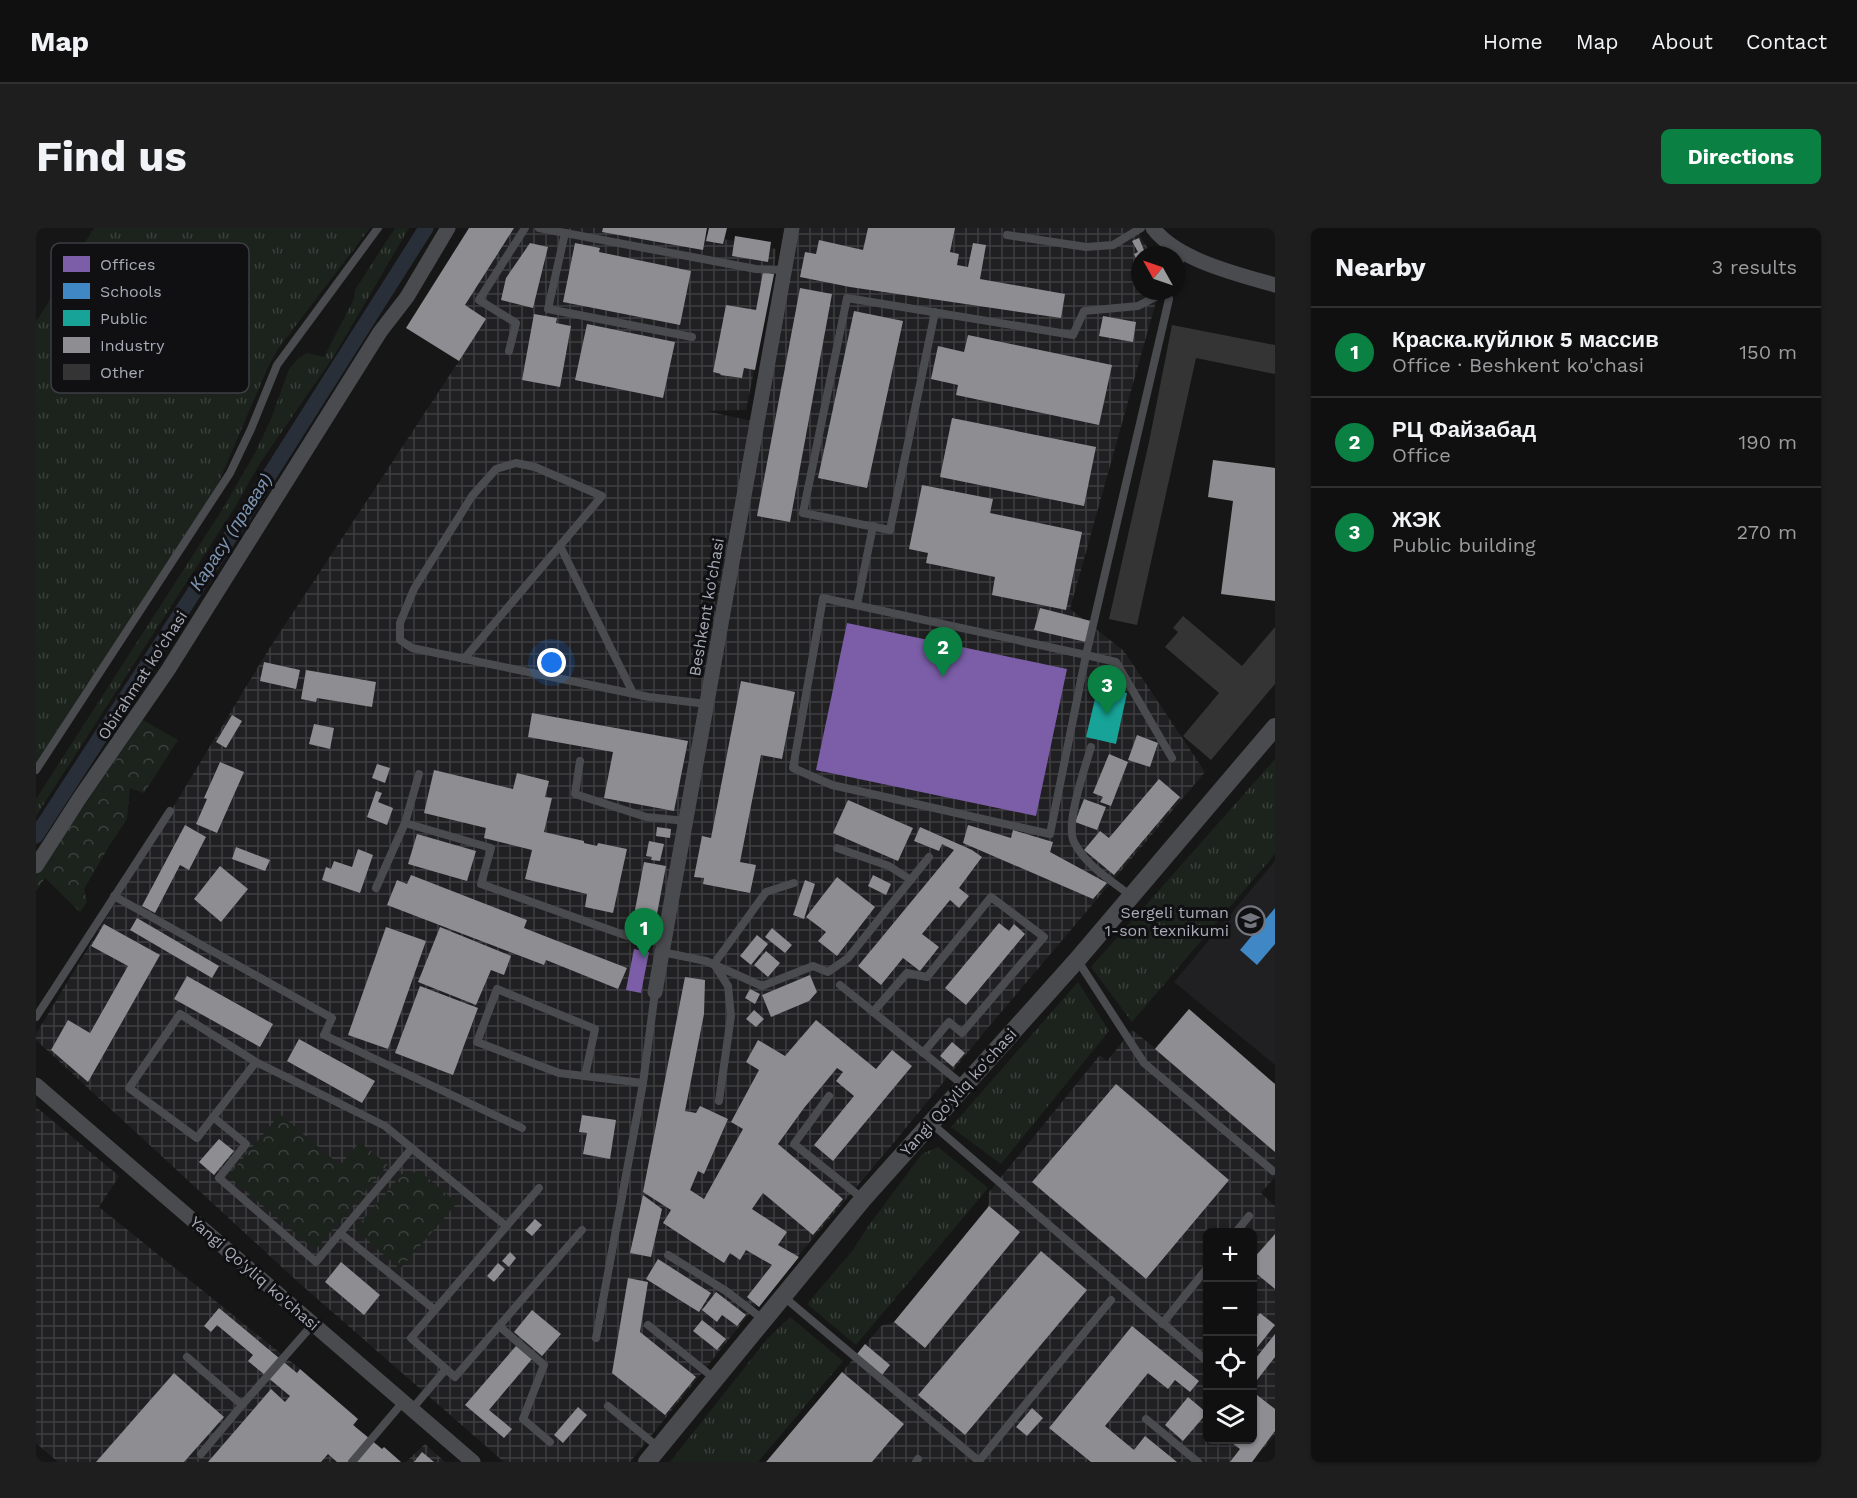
<!DOCTYPE html>
<html lang="en">
<head>
<meta charset="utf-8">
<style>
	:root { --surface:#101010; --page:#1e1e1e; --text:#f1f3f6; --muted:#9c9d9f; --line:#303030; --accent:#0b8043 }
	body { margin:0; font-family:"Work Sans",sans-serif; background:var(--page); color:var(--text) }
	.controls { position:absolute; right:18px; bottom:18px; display:grid; overflow:hidden; border-radius:9px; box-shadow:0 2px 4px #0004 }
	.controls button { width:54px; height:54px; display:grid; place-items:center; padding:0; border:0; border-bottom:2px solid var(--line); background:var(--surface); color:var(--text); font:30px sans-serif }
	.compass { position:absolute; left:1095px; top:18px; width:54px; height:54px; border-radius:50%; background:var(--surface); box-shadow:0 2px 4px #0004; rotate:310deg }
	.you { position:absolute; left:516px; top:435px; width:21px; height:21px; margin:-15px; border:4px solid #fff; border-radius:50%; background:#1a73e8; box-shadow:0 0 0 9px #1a73e833 }
	.badge { display:grid; place-items:center; width:39px; height:39px; border-radius:50%; background:var(--accent); color:#fff; font-size:20px; font-weight:700 }
	.pin { position:absolute; translate:-50% -50px; filter:drop-shadow(0 2px 3px #0008) }
	.pin::after { content:''; position:absolute; top:32px; width:21px; height:18px; background:inherit; clip-path:polygon(0 0,100% 0,50% 100%) }
	.list { margin:0; padding:0; list-style:none }
	h2 { display:flex; justify-content:space-between; align-items:center; height:78px; margin:0; padding:0 24px; font-size:26px }
	h2 small { font-size:20px; font-weight:400; color:var(--muted) }
	.list li { display:grid; grid-template-columns:39px 1fr auto; gap:18px; align-items:center; box-sizing:border-box; height:90px; padding:0 24px; border-top:2px solid var(--line) }
	.list b { display:block; font-size:22px; white-space:nowrap }
	.list p { margin:0; font-size:20px; white-space:nowrap; color:var(--muted) }
	.list em { font-size:20px; font-style:normal; color:var(--muted) }
	.icon { flex:none; width:33px; height:33px; fill:none; stroke:currentColor; stroke-width:2; stroke-linecap:round; stroke-linejoin:round }
	.map { position:relative; flex:none; width:1239px; height:1234px; overflow:hidden; border-radius:9px }
	header { display:flex; align-items:center; gap:36px; box-sizing:border-box; height:84px; padding:0 30px; background:var(--surface); border-bottom:2px solid var(--line) }
	header strong { font-size:28px }
	nav { display:flex; gap:33px; margin-inline-start:auto; font-size:21px }
	.intro { display:flex; align-items:center; justify-content:space-between; box-sizing:border-box; height:144px; padding:0 36px }
	h1 { margin:0; font-size:42px }
	.button { padding:15px 27px; border-radius:9px; background:var(--accent); color:#fff; font-size:21px; font-weight:700 }
	main { display:flex; gap:36px; padding:0 36px }
	aside { flex:1; background:var(--surface); border-radius:9px; box-shadow:0 2px 4px #0004 }
	.map>svg:first-child { display:block }
	.built { fill:#202022 }
	.industrial { fill:url(#industrial-grid); fill-rule:evenodd }
	.grass { fill:url(#grass-tufts) }
	.forest { fill:url(#forest-crowns) }
	.offices { fill:#7b5ea7 }
	.schools { fill:#3f88c5 }
	.public { fill:#17a398 }
	.industry { fill:#8d8d92 }
	.lines { fill:none; stroke-linecap:round; stroke-linejoin:round }
	.canal { stroke:#292f38; stroke-width:15 }
	.building { fill:#343435 }
	.service { stroke:#4a4b4f; stroke-width:8 }
	.minor { stroke:#4a4b4f; stroke-width:15 }
	.tertiary { stroke:#4a4b4f; stroke-width:18 }
	.labels { text-anchor:middle; stroke-width:6; stroke-linejoin:round; paint-order:stroke }
	.street-label { font-size:16px; fill:#a7aab7; stroke:#101012 }
	.poi-label { font-size:16px; fill:#a7aab7; stroke:#101012; text-anchor:end }
	.water-label { font-size:18px; font-style:italic; fill:#7d95b2; stroke:#101012 }
	.key { fill:#101012; stroke:#3d3e44; stroke-width:1.5 }
	.key-label { font-size:16px; fill:#a7aab7 }
</style>
</head>
<body>
<header>
<strong>Map</strong>
<nav><a>Home</a><a>Map</a><a>About</a><a>Contact</a></nav>
</header>
<div class="intro"><h1>Find us</h1><a class="button">Directions</a></div>
<main>
<div class="map">
<svg width="1239" height="1234" viewBox="0 0 1239 1234">
	<defs>
		<pattern id="industrial-grid" width="8" height="8" patternUnits="userSpaceOnUse" patternTransform="scale(1.5)"><rect width="8" height="8" fill="#202022"/><path d="M0 4h8M4 0v8" fill="none" stroke="#3e3e40"/></pattern>
		<pattern id="grass-tufts" width="24" height="20" patternUnits="userSpaceOnUse" patternTransform="scale(1.5)"><rect width="24" height="20" fill="#1c231d"/><path d="M3 7l-1-3M5 7V3M7 7l1-3M15 17l-1-3M17 17v-4M19 17l1-3" fill="none" stroke="#3a403c"/></pattern>
		<pattern id="forest-crowns" width="20" height="18" patternUnits="userSpaceOnUse" patternTransform="scale(1.5)"><rect width="20" height="18" fill="#1c231d"/><path d="M2 6a3 3 0 1 1 6 0M12 15a3 3 0 1 1 6 0" fill="none" stroke="#3a403c"/></pattern>
	</defs>
	<rect width="100%" height="100%" fill="#161616"/>
	<polygon class="built" points="1239,633 1239,837 1138,754"/>
	<g class="industrial">
		<polygon points="433,0 629,0 740,21 738,46 710,182 670,183 716,193 752,0 1099,0 1116,27 1104,27 1104,63 1123,63 1034,381 1088,423 1169,544 955,796 855,918 718,1080 594,1234 468,1234 262,1054 0,812 0,806 231,424 423,133"/>
		<path d="M1153 781 1239 856V949L1225 965 1239 978V1207L1216 1234H730L845 1098 858 1094 952 979 953 964 1064 827 1071 833 1096 802 1119 820ZM1172 1004H1216V1212H1172Z"/>
		<polygon points="0,879 83,948 63,979 264,1141 322,1191 318,1197 346,1221 348,1219 365,1234 22,1234 0,1215"/>
		<polygon points="389,1216 409,1234 370,1234"/>
	</g>
	<g class="grass">
		<polygon points="58,0 334,0 242,121 232,139 181,258 0,534 0,94"/>
		<polygon points="359,0 373,0 298,128 224,235 199,279 0,588 0,571 186,282 219,225 235,191 253,141 262,131 271,125 288,129 318,71 319,62"/>
		<polygon points="1239,531 1239,626 1096,794 1055,739"/>
		<polygon points="1042,754 1073,803 965,936 915,899"/>
		<polygon points="902,919 952,960 820,1117 771,1076 817,1022 833,997 886,926"/>
		<polygon points="754,1089 807,1133 722,1234 634,1234 732,1110"/>
	</g>
	<g class="forest">
		<polygon points="107,492 142,512 108,565 94,560 91,591 73,618 48,661 51,674 44,684 9,650 0,663 0,648"/>
		<polygon points="244,886 304,937 324,914 352,937 279,1022 192,948"/>
		<polygon points="385,944 421,975 364,1041 319,1001 367,945"/>
	</g>
	<g class="offices">
		<polygon points="811,395 1031,441 1000,588 780,542"/>
		<polygon points="598,721 613,724 605,765 590,762"/>
	</g>
	<polygon class="schools" points="1239,680 1239,716 1221,737 1204,722"/>
	<polygon class="public" points="1062,458 1091,465 1080,516 1050,509"/>
	<g class="industry">
		<polygon points="433,0 478,0 429,77 450,91 423,133 370,100"/>
		<polygon points="567,0 671,0 667,22 566,4"/>
		<polygon points="673,0 691,0 687,16 670,13"/>
		<polygon points="832,0 919,0 914,24 923,26 921,37 932,39 937,15 950,17 944,51 1029,66 1025,90 814,59 764,49 769,24 780,26 783,12 827,22"/>
		<polygon points="699,8 735,14 732,34 696,28"/>
		<polygon points="1103,10 1110,27 1104,27 1104,39 1098,26 1102,24 1096,13"/>
		<polygon points="494,15 512,19 497,80 465,72 470,50"/>
		<polygon points="539,15 564,20 563,24 655,43 644,97 527,74"/>
		<polygon points="727,44 738,46 719,142 708,140 706,150 684,147 685,146 677,144 690,77 720,82"/>
		<polygon points="764,60 796,66 754,294 721,288"/>
		<polygon points="818,83 867,93 831,260 782,250"/>
		<polygon points="498,86 521,90 520,95 535,98 524,159 486,152"/>
		<polygon points="1067,88 1100,94 1097,114 1063,108"/>
		<polygon points="551,96 639,114 627,170 539,152"/>
		<polygon points="932,107 1076,137 1063,197 920,167 922,157 895,151 902,118 928,124"/>
		<polygon points="916,190 1060,219 1048,278 904,249"/>
		<polygon points="1177,232 1239,240 1239,373 1185,366 1197,273 1172,269"/>
		<polygon points="886,257 957,271 954,285 1046,304 1030,382 956,367 959,349 890,335 892,325 873,321"/>
		<polygon points="1004,380 1055,393 1050,414 998,402"/>
		<polygon points="228,434 264,442 260,461 224,453"/>
		<polygon points="270,442 340,454 336,479 281,470 280,474 265,471"/>
		<polygon points="705,453 759,464 746,531 725,527 704,634 720,637 714,665 667,656 668,650 658,649 666,608 675,610"/>
		<polygon points="496,485 652,513 638,583 568,570 577,524 492,509"/>
		<polygon points="196,487 206,493 190,520 180,514"/>
		<polygon points="278,496 298,500 294,521 273,516"/>
		<polygon points="1101,507 1122,515 1114,539 1092,532"/>
		<polygon points="1073,526 1092,534 1075,578 1064,574 1067,569 1057,565"/>
		<polygon points="184,534 208,544 181,605 160,596 171,571 168,570"/>
		<polygon points="341,536 354,540 349,555 336,550"/>
		<polygon points="398,542 477,561 481,545 513,553 509,569 516,570 508,604 548,613 548,615 561,618 562,615 591,621 577,685 549,679 551,666 489,651 496,622 448,610 450,600 388,585"/>
		<polygon points="1123,551 1144,569 1078,647 1048,622 1064,603 1073,610"/>
		<polygon points="340,563 346,565 342,574 357,580 351,597 331,589"/>
		<polygon points="1048,571 1070,579 1061,602 1039,594"/>
		<polygon points="812,572 877,600 862,633 797,605"/>
		<polygon points="149,597 170,609 153,642 144,637 119,685 106,678"/>
		<polygon points="932,597 975,610 977,602 1017,614 1014,624 1071,655 1057,671 927,615"/>
		<polygon points="621,599 635,601 634,610 620,608"/>
		<polygon points="884,599 936,622 946,629 923,660 933,668 923,680 914,672 886,706 903,719 884,743 867,730 845,757 822,738 918,622 906,616 903,623 878,613"/>
		<polygon points="381,606 440,623 431,653 372,636"/>
		<polygon points="613,613 628,616 624,633 615,632 616,629 610,628"/>
		<polygon points="200,619 234,632 229,643 196,631"/>
		<polygon points="322,621 337,627 324,665 286,652 290,639 295,641 298,633 316,639"/>
		<polygon points="608,634 630,638 618,702 596,698"/>
		<polygon points="184,638 212,661 185,694 158,671"/>
		<polygon points="375,647 491,692 488,700 591,740 582,761 510,732 508,737 351,677 361,652 371,656"/>
		<polygon points="837,647 855,656 850,667 832,658"/>
		<polygon points="801,649 839,679 801,728 782,713 790,704 770,689"/>
		<polygon points="769,652 779,656 768,691 757,687"/>
		<polygon points="101,690 183,738 176,750 94,702"/>
		<polygon points="963,695 973,703 978,696 989,706 930,777 909,760"/>
		<polygon points="68,696 124,727 52,854 15,822 32,792 54,805 92,738 55,718"/>
		<polygon points="350,699 390,713 352,821 312,807"/>
		<polygon points="404,699 475,728 468,747 455,742 440,777 382,754"/>
		<polygon points="736,700 756,717 749,725 729,709"/>
		<polygon points="721,707 732,716 715,737 704,728"/>
		<polygon points="730,723 744,735 732,749 718,737"/>
		<polygon points="774,747 781,764 773,773 735,789 726,767"/>
		<polygon points="151,748 237,796 224,819 138,771"/>
		<polygon points="649,749 669,752 668,786 649,883 660,885 664,878 692,891 668,946 662,943 654,962 668,971 707,901 695,894 723,842 710,834 722,812 749,828 780,792 840,841 856,822 876,838 797,933 778,917 818,868 800,853 807,844 801,840 768,880 742,916 807,971 777,1007 727,965 716,981 751,1004 742,1017 763,1029 723,1079 711,1069 736,1037 710,1022 704,1032 694,1025 688,1035 627,995 635,982 607,964"/>
		<polygon points="384,758 442,780 417,847 359,825"/>
		<polygon points="714,761 724,766 719,776 709,770"/>
		<polygon points="1153,781 1239,856 1239,924 1119,821"/>
		<polygon points="718,782 728,791 720,799 710,791"/>
		<polygon points="263,811 339,853 326,875 251,833"/>
		<polygon points="916,814 929,825 917,839 904,828"/>
		<polygon points="1080,856 1193,952 1110,1051 996,954"/>
		<polygon points="546,887 580,892 574,931 547,926 551,905 543,904"/>
		<polygon points="183,911 198,923 178,947 163,934"/>
		<polygon points="607,967 626,981 615,1029 594,1025"/>
		<polygon points="953,978 984,1004 889,1120 858,1094"/>
		<polygon points="499,991 506,997 496,1008 489,1002"/>
		<polygon points="1239,1006 1239,1061 1216,1042 1216,1032"/>
		<polygon points="1005,1023 1051,1062 929,1207 882,1167"/>
		<polygon points="474,1024 480,1030 473,1039 466,1033"/>
		<polygon points="622,1031 675,1065 663,1084 610,1051"/>
		<polygon points="305,1034 344,1067 328,1087 289,1054"/>
		<polygon points="462,1035 469,1041 458,1054 451,1048"/>
		<polygon points="592,1050 612,1054 604,1104 660,1149 629,1187 576,1145"/>
		<polygon points="680,1064 710,1087 701,1098 686,1087 681,1094 666,1082"/>
		<polygon points="183,1080 261,1145 264,1141 322,1191 317,1197 346,1221 348,1219 365,1234 301,1234 292,1226 285,1234 172,1234 235,1161 249,1174 254,1168 212,1133 217,1127 181,1097 175,1104 168,1098"/>
		<polygon points="496,1082 525,1106 506,1128 478,1104"/>
		<polygon points="1224,1085 1239,1097 1216,1126 1216,1094"/>
		<polygon points="666,1092 690,1111 681,1122 657,1103"/>
		<polygon points="1096,1098 1163,1153 1154,1164 1139,1152 1132,1161 1112,1145 1069,1198 1098,1222 1109,1208 1141,1234 1055,1234 1013,1200"/>
		<polygon points="1239,1106 1239,1129 1218,1156 1216,1155 1216,1135"/>
		<polygon points="829,1116 854,1137 846,1147 821,1126"/>
		<polygon points="480,1118 496,1131 453,1182 476,1201 468,1210 429,1177"/>
		<polygon points="806,1144 868,1196 836,1234 730,1234"/>
		<polygon points="138,1145 188,1189 148,1234 60,1234"/>
		<polygon points="1216,1163 1239,1181 1239,1203 1216,1234 1194,1234 1204,1221 1192,1212 1216,1212"/>
		<polygon points="1152,1169 1171,1185 1147,1213 1129,1197"/>
		<polygon points="542,1179 551,1187 527,1215 518,1207"/>
		<polygon points="996,1180 1007,1190 991,1208 980,1199"/>
		<polygon points="386,1224 398,1234 378,1234"/>
	</g>
	<g class="lines">
		<polyline class="canal" points="0,608 207,289 390,0"/>
	</g>
	<g class="building">
		<polygon points="1136,97 1239,117 1239,146 1160,130 1101,397 1073,391 1113,214"/>
		<polygon points="1147,388 1206,438 1239,399 1239,456 1175,532 1147,508 1183,465 1129,419 1142,404 1137,400"/>
	</g>
	<g class="lines">
		<g class="service">
			<polyline points="503,0 720,41 749,42"/>
			<polyline points="529,5 512,81 656,109"/>
			<polyline points="971,7 1050,19 1077,17 1105,0"/>
			<polyline points="1140,42 1147,25"/>
			<polyline points="1131,63 1133,71 1050,427 1014,606 796,557 757,540 787,370 1050,427 1080,434 1136,530"/>
			<polyline points="899,84 854,302 767,285 811,70 1037,107 1048,83 1102,78 1131,63"/>
			<polyline points="473,123 480,95 443,72 489,0"/>
			<polyline points="524,318 597,465"/>
			<polyline points="821,377 837,298"/>
			<polyline points="428,431 566,268 499,239 480,235 460,241 436,268 378,361 364,395 364,412 376,420 613,469 671,476"/>
			<path d="M1055 519C1049 540 1029 596 1038 614 1050 638 1075 652 1095 668"/>
			<polyline points="544,533 539,566 610,589 650,593"/>
			<polyline points="0,542 194,245 215,201 241,137 342,0"/>
			<polyline points="369,595 455,620 445,656 591,708 628,715"/>
			<polyline points="801,620 853,638 875,652"/>
			<polyline points="340,660 369,595 383,546"/>
			<polyline points="78,668 296,790 288,807 486,900"/>
			<polyline points="626,724 670,733 726,758 777,738 792,744 812,730 893,629"/>
			<polyline points="1042,733 1108,835 1237,943"/>
			<polyline points="804,757 927,857"/>
			<polyline points="837,784 871,745 891,749 955,669 1008,709 926,805 913,794 887,825"/>
			<polyline points="0,789 134,583"/>
			<polyline points="220,834 144,786 93,860 161,910 220,834 349,898 470,998"/>
			<polyline points="549,848 559,801 461,761 441,814 523,845 607,855"/>
			<polyline points="793,868 758,916 827,971"/>
			<polyline points="683,873 695,788 692,758 678,736 730,664 758,655"/>
			<polyline points="177,889 210,916 183,950 280,1034 304,1005"/>
			<polyline points="896,896 1172,1134"/>
			<polyline points="376,920 304,1005 399,1082"/>
			<polyline points="1200,1004 1213,988"/>
			<polyline points="632,1027 690,1063 728,1092"/>
			<polyline points="748,1069 944,1234"/>
			<polyline points="1126,1096 1172,1039"/>
			<polyline points="612,1097 679,1151"/>
			<polyline points="463,1098 508,1137 487,1191 514,1214"/>
			<polyline points="560,1110 607,855 619,764"/>
			<polyline points="151,1129 206,1177 278,1095"/>
			<polyline points="410,1141 419,1149 546,1002"/>
			<polyline points="572,1178 622,1219"/>
			<polyline points="376,1181 410,1141 375,1110 503,960"/>
			<polyline points="1110,1191 1162,1234"/>
			<polyline points="165,1226 206,1177"/>
			<polyline points="943,1233 1075,1072"/>
			<polyline points="316,1234 367,1174"/>
			<polyline points="880,1234 882,1231"/>
		</g>
		<g class="minor">
			<path d="M1117 0C1141 32 1201 46 1239 57"/>
			<polyline points="0,638 43,571 132,442 344,104 371,69 412,0"/>
			<polyline points="619,764 756,0"/>
			<polyline points="0,857 437,1234"/>
		</g>
		<polyline class="tertiary" points="611,1234 827,971 1041,732 1239,499"/>
	</g>
	<defs>
		<symbol id="university-ring" viewBox="-11 -11 22 22"><circle r="9.5" fill="#101012" stroke="#74767f" stroke-width="1.5"/><path d="M0-5L7-2L0 1L-7-2ZM-4 1L0 2.5L4 1V4Q0 6-4 4Z" fill="#74767f"/></symbol>
	</defs>
	<g fill-rule="evenodd">
		<use href="#university-ring" x="1198" y="676" width="33" height="33"/>
	</g>
	<g class="labels">
		<g class="street-label">
			<text transform="translate(670 379) rotate(-80)" y="6">Beshkent ko'chasi</text>
			<text transform="translate(106 447) rotate(-57)" y="6">Obirahmat ko'chasi</text>
			<text transform="translate(922 864) rotate(-48)" y="6">Yangi Qo'yliq ko'chasi</text>
			<text transform="translate(219 1045) rotate(41)" y="6">Yangi Qo'yliq ko'chasi</text>
		</g>
		<g class="poi-label">
			<text x="1193" y="690">Sergeli tuman<tspan x="1193" dy="18">1-son texnikumi</tspan></text>
		</g>
		<g class="water-label">
			<text transform="translate(195 304) rotate(-57)" y="6">Карасу (правая)</text>
		</g>
	</g>
	<rect x="15" y="15" width="198" height="150" rx="9" class="key"/>
	<rect x="27" y="28" width="27" height="16" fill="#7b5ea7"/>
	<rect x="27" y="55" width="27" height="16" fill="#3f88c5"/>
	<rect x="27" y="82" width="27" height="16" fill="#17a398"/>
	<rect x="27" y="109" width="27" height="16" fill="#8d8d92"/>
	<rect x="27" y="136" width="27" height="16" fill="#343435"/>
	<g class="key-label">
		<text x="64" y="42">Offices</text>
		<text x="64" y="69">Schools</text>
		<text x="64" y="96">Public</text>
		<text x="64" y="123">Industry</text>
		<text x="64" y="150">Other</text>
	</g>
</svg>
<div class="controls">
<button>+</button>
<button>−</button>
<button><svg class="icon" aria-label="locate" viewBox="0 0 24 24"><circle cx="12" cy="12" r="6"/><path d="M12 2v4M12 18v4M2 12h4M18 12h4"/></svg></button>
<button><svg class="icon" aria-label="layers" viewBox="0 0 24 24"><path d="M12 4l9 5-9 5-9-5zM3 14l9 5 9-5"/></svg></button>
</div>
<svg class="compass" viewBox="-18 -18 36 36"><path d="M0-13l5 13h-10z" fill="#e53935"/><path d="M0 13l5-13h-10z" fill="#9c9d9f"/></svg>
<div class="you"></div>
<div class="pin badge" style="left:608px;top:730px">1</div>
<div class="pin badge" style="left:907px;top:449px">2</div>
<div class="pin badge" style="left:1071px;top:487px">3</div>
</div>
<aside>
<h2>Nearby<small>3 results</small></h2>
<ul class="list">
<li><span class="badge">1</span><div><b>Краска.куйлюк 5 массив</b><p>Office · Beshkent ko'chasi</p></div><em>150 m</em></li>
<li><span class="badge">2</span><div><b>РЦ Файзабад</b><p>Office</p></div><em>190 m</em></li>
<li><span class="badge">3</span><div><b>ЖЭК</b><p>Public building</p></div><em>270 m</em></li>
</ul>
</aside>
</main>
</body>
</html>
